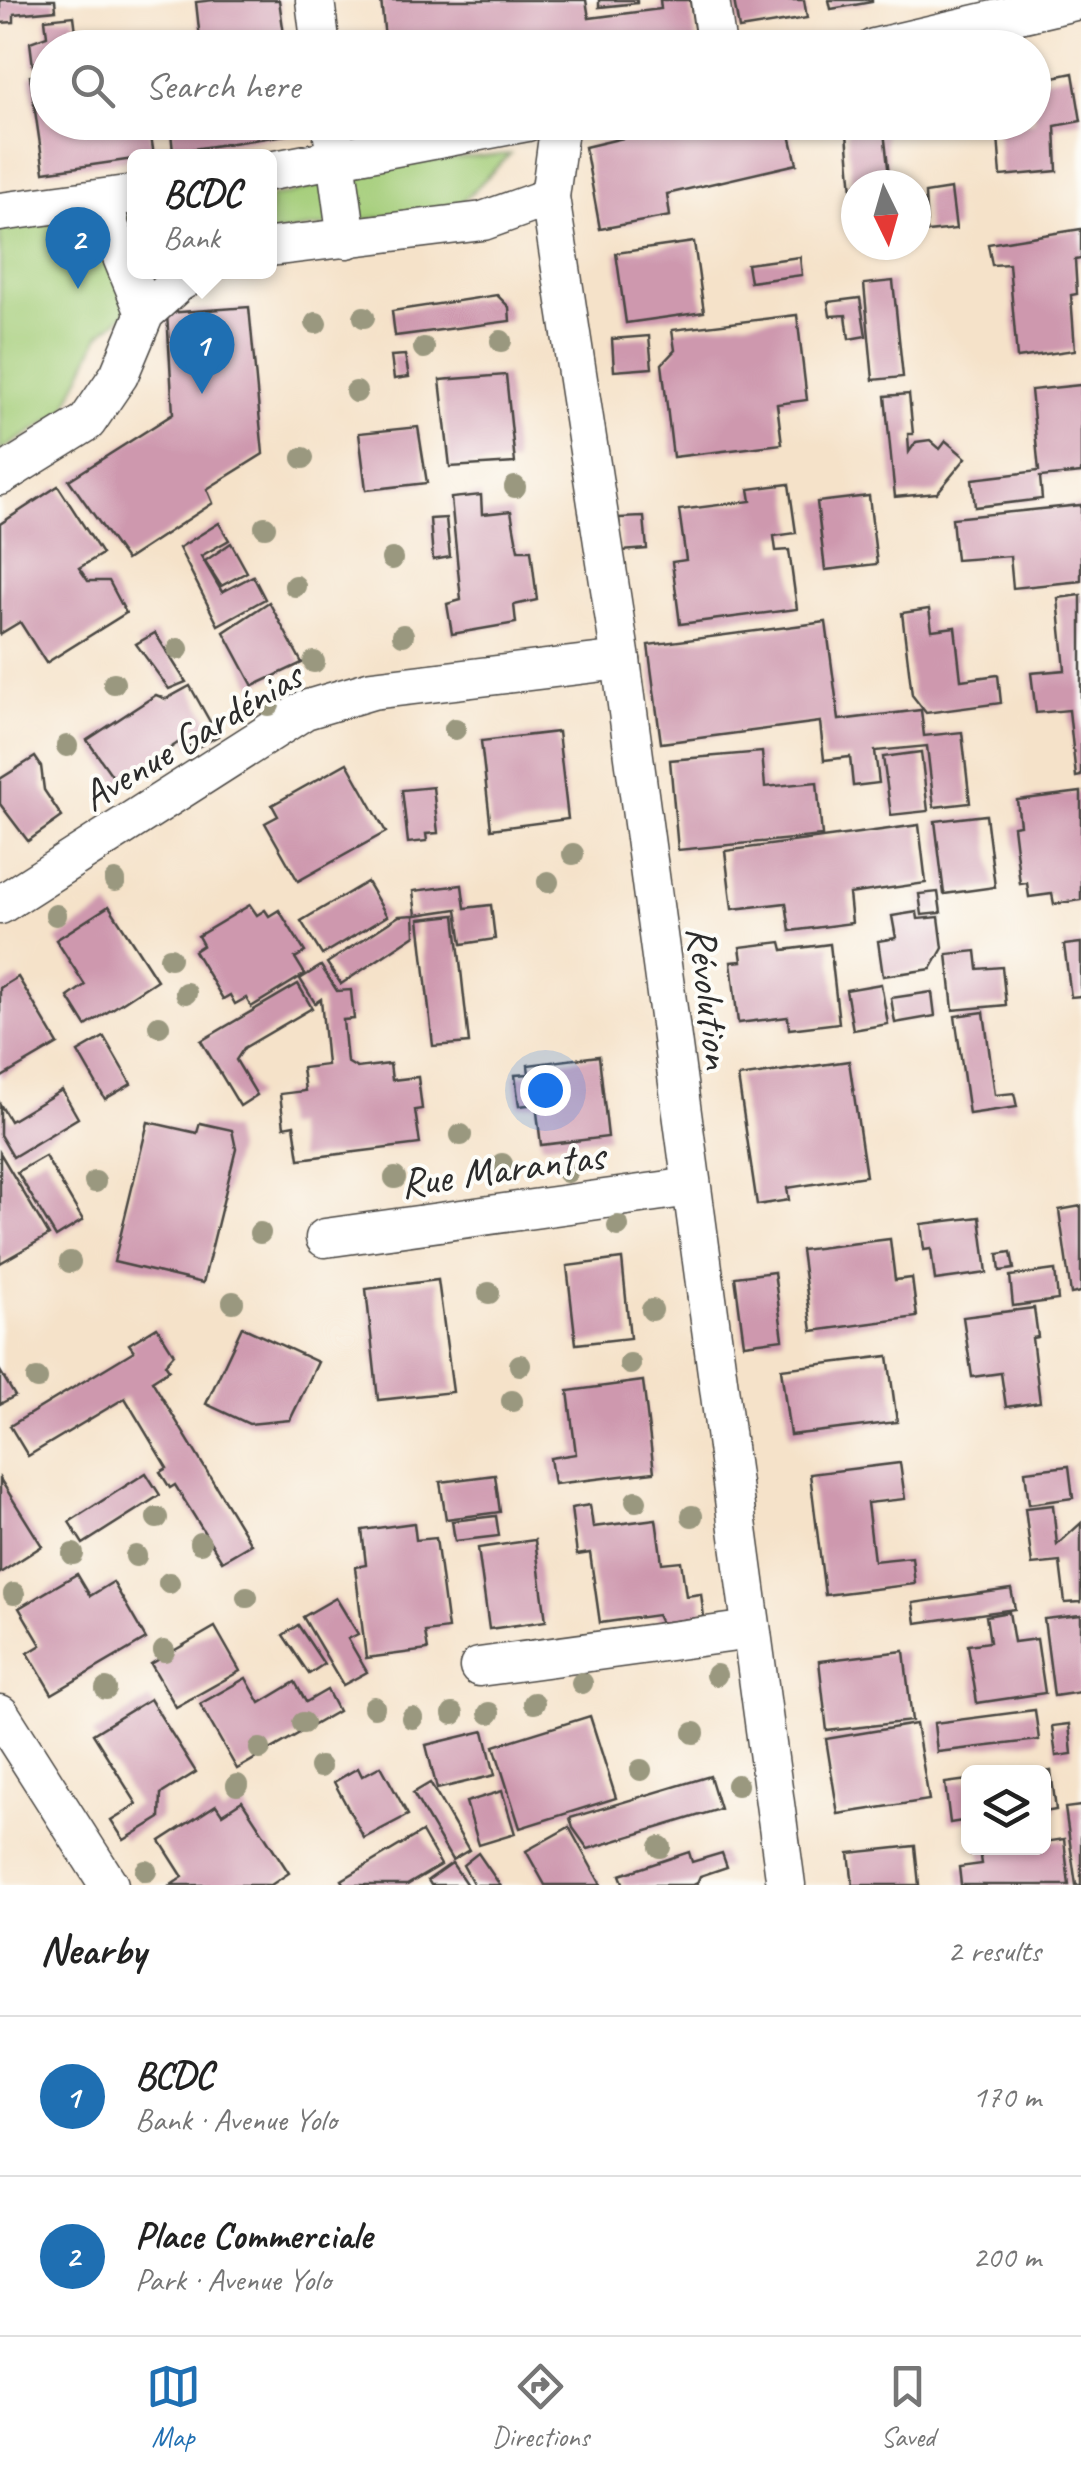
<!DOCTYPE html>
<html lang="en">
<head>
<meta charset="utf-8">
<style>
	:root { --surface:#fff; --page:#f2f2f2; --text:#222; --muted:#767676; --line:#e0e0e0; --accent:#1f6fb2 }
	body { margin:0; font-family:Caveat,sans-serif; background:var(--page); color:var(--text) }
	.controls { position:absolute; right:30px; bottom:30px; display:grid; overflow:hidden; border-radius:15px; box-shadow:0 2px 8px #0004 }
	.controls button { width:90px; height:90px; display:grid; place-items:center; padding:0; border:0; border-bottom:2px solid var(--line); background:var(--surface); color:var(--text); font:50px sans-serif }
	.compass { position:absolute; left:841px; top:170px; width:90px; height:90px; border-radius:50%; background:var(--surface); box-shadow:0 2px 8px #0004; rotate:175deg }
	.you { position:absolute; left:545px; top:1090px; width:35px; height:35px; margin:-25px; border:8px solid #fff; border-radius:50%; background:#1a73e8; box-shadow:0 0 0 15px #1a73e833 }
	.badge { display:grid; place-items:center; width:65px; height:65px; border-radius:50%; background:var(--accent); color:#fff; font-size:32px; font-weight:700 }
	.pin { position:absolute; translate:-50% -82px; filter:drop-shadow(0 2px 5px #0008) }
	.pin::after { content:''; position:absolute; top:52px; width:35px; height:30px; background:inherit; clip-path:polygon(0 0,100% 0,50% 100%) }
	.popup { position:absolute; left:127px; top:149px; width:150px; height:130px; box-sizing:border-box; display:grid; place-content:center; border-radius:15px; background:var(--surface); filter:drop-shadow(0 2px 8px #0005); font-size:32px; white-space:nowrap; color:var(--muted) }
	.popup b { font-size:38px; color:var(--text) }
	.popup::after { content:''; position:absolute; left:50%; top:100%; margin-left:-20px; border:20px solid transparent; border-top-color:var(--surface) }
	.list { margin:0; padding:0; list-style:none }
	h2 { display:flex; justify-content:space-between; align-items:center; height:130px; margin:0; padding:0 40px; font-size:42px }
	h2 small { font-size:32px; font-weight:400; color:var(--muted) }
	.list li { display:grid; grid-template-columns:65px 1fr auto; gap:30px; align-items:center; box-sizing:border-box; height:160px; padding:0 40px; border-top:2px solid var(--line) }
	.list b { display:block; font-size:38px; white-space:nowrap }
	.list p { margin:0; font-size:32px; white-space:nowrap; color:var(--muted) }
	.list em { font-size:32px; font-style:normal; color:var(--muted) }
	.icon { flex:none; width:55px; height:55px; fill:none; stroke:currentColor; stroke-width:2; stroke-linecap:round; stroke-linejoin:round }
	.map { position:relative; flex:none; width:1081px; height:1885px; overflow:hidden }
	.search { position:absolute; background:var(--surface); box-shadow:0 2px 8px #0004; left:30px; right:30px; top:30px; height:110px; display:flex; align-items:center; gap:25px; box-sizing:border-box; padding:0 35px; border-radius:55px; color:var(--muted); font-size:38px }
	.sheet { height:450px; background:var(--surface) }
	nav { display:flex; justify-content:space-around; align-items:center; box-sizing:border-box; height:140px; border-top:2px solid var(--line); background:var(--surface); font-size:28px; color:var(--muted) }
	nav a { display:grid; justify-items:center; gap:5px }
	nav .on { color:var(--accent) }
	.map>svg:first-child { display:block }
	.green { fill:#a4cd79; stroke:#687c52; stroke-width:2.5 }
	.building { fill:#ce98ae }
	.lines { fill:none; stroke-linecap:round; stroke-linejoin:round }
	.minor-casing { stroke:#494643; stroke-width:41 }
	.minor { stroke:#fff; stroke-width:38 }
	.tree { fill:#9a987f }
	.labels { text-anchor:middle; stroke-width:8; stroke-linejoin:round; paint-order:stroke }
	.street-label { font-size:42px; fill:#2b2b2b; stroke:#fdfcf7 }
</style>
</head>
<body>
<div class="map">
<svg width="1081" height="1885" viewBox="0 0 1081 1885">
	<rect width="100%" height="100%" fill="#fdfcf7"/>
	<filter id="ink" filterUnits="userSpaceOnUse"><feTurbulence type="fractalNoise" baseFrequency=".01" numOctaves="2"/><feDisplacementMap in="SourceGraphic" scale="20" xChannelSelector="R" yChannelSelector="G"/><feConvolveMatrix kernelMatrix="1 2 1 2 8 2 1 2 1" color-interpolation-filters="sRGB"/></filter>
	<filter id="wash" filterUnits="userSpaceOnUse"><feTurbulence type="fractalNoise" baseFrequency=".0048" numOctaves="4" result="noise"/><feDisplacementMap in="SourceGraphic" scale="40" xChannelSelector="R" yChannelSelector="G"/><feGaussianBlur stdDeviation="2.25" result="paint"/><feColorMatrix in="noise" values="0 0 0 0 0 0 0 0 0 0 0 0 0 0 0 0 0 1.4 0 .05"/><feComposite in="paint" operator="in"/></filter>
	<g filter="url(#wash)">
		<rect width="100%" height="100%" fill="#f5e2c9"/>
		<g class="green">
			<polygon points="510,154 458,206 270,234 270,196 289,194 384,164"/>
			<polygon points="134,211 134,272 177,272 100,334 64,412 0,451 0,226"/>
		</g>
		<g id="blocks">
			<g class="building">
				<polygon points="0,0 55,0 56,10 14,14 14,22 0,23"/>
				<polygon points="214,0 279,0 286,48 201,48 196,2"/>
				<polygon points="381,0 586,0 589,18 661,9 660,0 690,0 697,48 386,48"/>
				<polygon points="599,0 637,0 637,3 599,7"/>
				<polygon points="734,0 804,0 807,18 739,29"/>
				<polygon points="829,0 872,0 872,2 831,9"/>
				<polygon points="74,16 78,48 48,48 48,64 33,66 30,42 47,36 45,19"/>
				<polygon points="1073,73 1081,121 1055,126 1057,171 1001,176 997,122 1034,122 1034,81"/>
				<polygon points="48,74 48,122 149,122 154,156 44,172 30,76"/>
				<polygon points="170,122 297,122 299,133 173,152"/>
				<polygon points="691,122 787,122 797,164 667,194 670,216 600,229 585,147"/>
				<polygon points="846,122 883,122 890,185 856,185 856,203 853,203"/>
				<polygon points="951,189 956,229 927,232 925,193"/>
				<polygon points="1081,229 1081,259 1075,260 1077,294 1071,295 1075,350 1017,358 1009,264 992,265 988,244"/>
				<polygon points="694,242 704,312 626,323 616,253"/>
				<polygon points="800,257 802,275 750,282 747,264"/>
				<polygon points="893,281 903,377 873,380 864,284"/>
				<polygon points="497,295 509,307 510,321 395,336 392,311"/>
				<polygon points="860,298 866,336 849,339 846,315 830,316 828,302"/>
				<polygon points="249,307 263,454 207,489 213,503 126,560 69,480 173,414 167,313"/>
				<polygon points="797,315 807,400 777,404 782,444 673,457 662,364 675,350 672,330"/>
				<polygon points="649,336 652,368 614,371 612,339"/>
				<polygon points="405,355 409,377 394,379 391,356"/>
				<polygon points="506,375 515,463 450,467 440,380"/>
				<polygon points="1081,385 1081,473 1040,477 1042,499 975,507 972,479 1039,471 1031,390"/>
				<polygon points="909,394 913,434 908,434 909,452 916,442 930,440 940,449 946,441 966,458 937,493 895,497 885,396"/>
				<polygon points="418,427 427,483 366,490 359,433"/>
				<polygon points="789,484 796,533 774,536 776,551 789,550 797,609 680,624 672,562 686,560 679,510 751,501 749,489"/>
				<polygon points="58,486 102,554 79,568 88,581 109,581 126,613 46,663 20,622 0,634 0,524"/>
				<polygon points="481,495 482,514 511,511 518,550 531,550 537,600 514,605 516,623 452,634 447,604 461,600 451,498"/>
				<polygon points="869,496 877,564 825,570 817,502"/>
				<polygon points="1081,505 1081,581 1013,588 1010,556 956,560 952,518"/>
				<polygon points="644,517 647,549 622,551 619,518"/>
				<polygon points="446,518 450,557 433,560 430,519"/>
				<polygon points="219,523 229,540 201,556 222,592 253,576 265,599 218,625 179,548"/>
				<polygon points="231,543 247,572 221,586 205,561"/>
				<polygon points="1081,595 1081,776 1076,777 1069,710 1036,713 1031,673 1065,670 1058,598"/>
				<polygon points="269,602 302,663 253,686 224,632"/>
				<polygon points="929,609 932,630 955,627 961,680 998,675 1001,703 926,713 912,695 902,613"/>
				<polygon points="826,622 839,720 921,710 924,736 962,732 970,803 934,807 927,746 875,751 879,783 853,786 850,757 824,760 820,722 661,743 648,645"/>
				<polygon points="155,633 186,682 169,689 136,644"/>
				<polygon points="190,686 218,736 192,750 185,738 118,784 87,740 156,695 166,699"/>
				<polygon points="558,732 568,819 491,829 481,741"/>
				<polygon points="762,752 765,787 817,782 822,836 678,850 670,760"/>
				<polygon points="921,752 928,811 891,815 883,757"/>
				<polygon points="35,757 41,766 44,790 62,817 28,841 0,804 0,779"/>
				<polygon points="347,763 386,832 298,881 265,823 278,816 272,805"/>
				<polygon points="433,787 438,833 426,834 427,841 408,843 402,790"/>
				<polygon points="1081,792 1081,900 1054,904 1052,894 1029,897 1027,883 1020,884 1013,826 1020,825 1017,800"/>
				<polygon points="986,815 995,887 944,894 935,821"/>
				<polygon points="919,825 926,883 849,894 852,923 790,931 786,903 732,909 725,851"/>
				<polygon points="367,882 387,916 322,955 301,921"/>
				<polygon points="462,885 465,908 491,905 495,939 462,944 457,909 416,915 413,891"/>
				<polygon points="938,892 941,913 922,915 919,894"/>
				<polygon points="250,905 257,915 265,910 269,916 279,910 305,952 295,958 305,974 251,1007 246,998 235,1004 230,995 223,999 194,951 203,945 198,936"/>
				<polygon points="109,906 157,980 86,1026 68,997 85,985 56,940"/>
				<polygon points="917,912 918,919 939,917 943,948 931,969 883,976 878,941 896,938 892,916"/>
				<polygon points="414,915 415,935 341,984 327,963 399,916"/>
				<polygon points="455,915 469,1043 433,1046 419,919"/>
				<polygon points="781,942 783,950 830,944 839,1023 789,1029 788,1017 738,1023 731,962 742,961 740,947"/>
				<polygon points="1081,943 1081,996 1071,997 1064,945"/>
				<polygon points="976,951 978,969 1002,967 1006,1005 953,1010 947,954"/>
				<polygon points="321,966 337,991 351,990 354,1019 343,1020 347,1062 357,1068 390,1064 392,1080 418,1077 422,1109 415,1110 420,1144 299,1159 294,1125 284,1127 280,1094 305,1091 302,1068 327,1065 321,999 315,1003 300,979"/>
				<polygon points="18,977 58,1044 0,1078 0,988"/>
				<polygon points="298,984 312,1008 244,1048 236,1060 257,1095 240,1106 201,1041"/>
				<polygon points="881,984 888,1024 853,1030 846,990"/>
				<polygon points="932,992 935,1016 895,1023 891,998"/>
				<polygon points="984,1012 995,1095 1014,1093 1017,1107 969,1114 955,1016"/>
				<polygon points="104,1037 131,1084 105,1099 78,1052"/>
				<polygon points="599,1056 608,1137 541,1145 536,1104 519,1106 515,1075 529,1074 528,1065"/>
				<polygon points="849,1061 866,1176 787,1188 789,1200 757,1205 738,1077"/>
				<polygon points="62,1090 78,1118 13,1157 0,1135 0,1104 10,1121"/>
				<polygon points="148,1122 197,1133 200,1123 232,1130 236,1149 203,1283 114,1262"/>
				<polygon points="0,1153 49,1235 0,1263"/>
				<polygon points="45,1156 83,1220 56,1237 17,1172"/>
				<polygon points="1081,1206 1081,1292 1071,1294 1059,1210"/>
				<polygon points="980,1217 987,1273 935,1280 931,1249 924,1250 921,1224"/>
				<polygon points="890,1239 895,1280 912,1278 917,1317 812,1331 801,1250"/>
				<polygon points="1011,1252 1014,1269 1000,1271 998,1254"/>
				<polygon points="622,1259 630,1338 576,1344 567,1266"/>
				<polygon points="1055,1270 1058,1300 1013,1306 1010,1276"/>
				<polygon points="774,1272 783,1339 744,1344 735,1277"/>
				<polygon points="438,1280 453,1392 378,1400 366,1289"/>
				<polygon points="1034,1308 1038,1337 1032,1338 1040,1402 1006,1407 1001,1373 972,1377 963,1317"/>
				<polygon points="157,1327 174,1354 165,1364 169,1370 152,1381 251,1544 222,1561 175,1485 170,1488 160,1472 167,1468 125,1398 28,1456 10,1426 134,1351 129,1344"/>
				<polygon points="242,1327 318,1362 290,1420 249,1424 206,1404"/>
				<polygon points="888,1356 897,1422 790,1435 781,1369"/>
				<polygon points="0,1371 15,1396 0,1404"/>
				<polygon points="643,1381 654,1472 554,1484 550,1458 576,1454 568,1391"/>
				<polygon points="900,1463 905,1499 867,1503 874,1561 912,1557 915,1584 825,1595 810,1474"/>
				<polygon points="1069,1466 1073,1498 1029,1504 1025,1471"/>
				<polygon points="146,1473 160,1495 83,1544 69,1522"/>
				<polygon points="495,1475 500,1512 446,1519 440,1482"/>
				<polygon points="0,1479 42,1546 0,1573"/>
				<polygon points="590,1505 593,1527 656,1519 662,1563 681,1561 686,1596 701,1594 704,1617 661,1623 657,1615 600,1623 590,1553 577,1555 571,1508"/>
				<polygon points="1053,1505 1057,1545 1081,1523 1081,1602 1065,1603 1060,1562 1032,1565 1025,1508"/>
				<polygon points="496,1516 499,1536 455,1541 452,1521"/>
				<polygon points="414,1523 416,1540 436,1538 448,1629 425,1632 428,1650 366,1658 355,1567 366,1565 362,1530"/>
				<polygon points="535,1540 546,1621 489,1629 478,1548"/>
				<polygon points="77,1574 90,1596 113,1582 146,1639 52,1694 28,1653 41,1645 19,1608"/>
				<polygon points="1011,1589 1015,1609 916,1623 913,1603"/>
				<polygon points="336,1598 358,1634 348,1639 367,1672 343,1685 303,1617"/>
				<polygon points="1009,1612 1014,1642 1037,1639 1045,1693 977,1703 968,1645 990,1642 986,1616"/>
				<polygon points="1081,1615 1081,1692 1054,1696 1044,1619"/>
				<polygon points="298,1625 324,1664 309,1674 283,1635"/>
				<polygon points="215,1627 240,1671 176,1707 151,1664"/>
				<polygon points="904,1651 912,1721 827,1731 819,1661"/>
				<polygon points="246,1678 260,1703 295,1682 306,1702 327,1690 338,1711 237,1769 200,1704"/>
				<polygon points="150,1699 196,1772 161,1794 160,1818 124,1840 111,1820 137,1804 93,1734"/>
				<polygon points="1035,1710 1039,1740 937,1752 934,1723"/>
				<polygon points="590,1716 616,1798 520,1828 494,1746"/>
				<polygon points="916,1724 929,1800 838,1814 826,1739"/>
				<polygon points="1069,1724 1072,1754 1056,1756 1052,1726"/>
				<polygon points="484,1731 495,1775 437,1789 426,1745"/>
				<polygon points="381,1766 408,1815 364,1838 334,1782 358,1768 362,1776"/>
				<polygon points="1051,1771 1056,1810 1044,1812 1044,1772"/>
				<polygon points="710,1776 720,1809 588,1849 573,1828 570,1818"/>
				<polygon points="968,1780 968,1820 950,1823 945,1783"/>
				<polygon points="430,1783 469,1850 452,1860 413,1793"/>
				<polygon points="502,1791 515,1834 479,1845 466,1802"/>
				<polygon points="242,1801 289,1873 271,1885 171,1885 183,1877 160,1841 216,1805 222,1814"/>
				<polygon points="1081,1806 1081,1885 1076,1885 1065,1808"/>
				<polygon points="569,1827 601,1885 545,1885 526,1851"/>
				<polygon points="422,1832 441,1865 407,1885 345,1885 342,1880"/>
				<polygon points="1064,1839 1069,1885 961,1885 959,1867 982,1864 980,1850 1044,1848 1044,1842"/>
				<polygon points="915,1846 919,1885 853,1885 849,1853"/>
				<polygon points="689,1852 692,1862 722,1853 727,1867 700,1876 697,1883 693,1885 624,1885 620,1875"/>
				<polygon points="478,1853 500,1885 474,1885 463,1865"/>
				<polygon points="452,1863 467,1885 431,1885 428,1880"/>
			</g>
		</g>
	</g>
	<g filter="url(#ink)">
		<use href="#blocks" fill-opacity="0" stroke="#494643" stroke-width="2.5"/>
		<g class="lines">
			<defs>
				<g id="minor">
					<polyline points="315,0 321,48"/>
					<polyline points="710,0 717,48"/>
					<polyline points="874,48 1079,0"/>
					<polyline points="331,122 347,239"/>
					<polyline points="560,122 550,197 621,660 786,1885"/>
					<polyline points="270,171 527,122"/>
					<polyline points="105,200 110,228 145,313"/>
					<polyline points="0,212 134,194"/>
					<polyline points="270,247 483,221 550,197"/>
					<polyline points="0,476 87,422 119,375 145,313 178,283 196,272"/>
					<polyline points="0,905 305,710 372,690 621,660"/>
					<polyline points="325,1238 691,1187"/>
					<polyline points="479,1667 751,1630"/>
					<polyline points="0,1714 109,1885"/>
				</g>
			</defs>
			<use href="#minor" class="minor-casing"/>
			<use href="#minor" class="minor"/>
		</g>
		<g class="tree">
			<circle cx="364" cy="317" r="11"/>
			<circle cx="316" cy="323" r="11"/>
			<circle cx="501" cy="341" r="11"/>
			<circle cx="424" cy="348" r="11"/>
			<circle cx="356" cy="392" r="11"/>
			<circle cx="303" cy="458" r="11"/>
			<circle cx="515" cy="487" r="11"/>
			<circle cx="265" cy="527" r="11"/>
			<circle cx="392" cy="559" r="11"/>
			<circle cx="295" cy="586" r="11"/>
			<circle cx="403" cy="635" r="11"/>
			<circle cx="178" cy="649" r="11"/>
			<circle cx="314" cy="662" r="11"/>
			<circle cx="114" cy="683" r="11"/>
			<circle cx="269" cy="705" r="11"/>
			<circle cx="455" cy="729" r="11"/>
			<circle cx="67" cy="746" r="11"/>
			<circle cx="573" cy="854" r="11"/>
			<circle cx="115" cy="881" r="11"/>
			<circle cx="548" cy="882" r="11"/>
			<circle cx="56" cy="915" r="11"/>
			<circle cx="170" cy="958" r="11"/>
			<circle cx="186" cy="993" r="11"/>
			<circle cx="159" cy="1026" r="11"/>
			<circle cx="461" cy="1135" r="11"/>
			<circle cx="502" cy="1164" r="11"/>
			<circle cx="567" cy="1172" r="11"/>
			<circle cx="395" cy="1178" r="11"/>
			<circle cx="95" cy="1182" r="11"/>
			<circle cx="618" cy="1226" r="11"/>
			<circle cx="260" cy="1233" r="11"/>
			<circle cx="70" cy="1262" r="11"/>
			<circle cx="489" cy="1293" r="11"/>
			<circle cx="233" cy="1302" r="11"/>
			<circle cx="652" cy="1310" r="11"/>
			<circle cx="630" cy="1364" r="11"/>
			<circle cx="520" cy="1365" r="11"/>
			<circle cx="37" cy="1379" r="11"/>
			<circle cx="512" cy="1401" r="11"/>
			<circle cx="636" cy="1501" r="11"/>
			<circle cx="692" cy="1516" r="11"/>
			<circle cx="157" cy="1518" r="11"/>
			<circle cx="200" cy="1543" r="11"/>
			<circle cx="73" cy="1554" r="11"/>
			<circle cx="136" cy="1556" r="11"/>
			<circle cx="169" cy="1583" r="11"/>
			<circle cx="14" cy="1594" r="11"/>
			<circle cx="247" cy="1597" r="11"/>
			<circle cx="164" cy="1651" r="11"/>
			<circle cx="716" cy="1675" r="11"/>
			<circle cx="582" cy="1683" r="11"/>
			<circle cx="106" cy="1689" r="11"/>
			<circle cx="534" cy="1703" r="11"/>
			<circle cx="374" cy="1707" r="11"/>
			<circle cx="489" cy="1713" r="11"/>
			<circle cx="453" cy="1714" r="11"/>
			<circle cx="412" cy="1718" r="11"/>
			<circle cx="303" cy="1723" r="11"/>
			<circle cx="694" cy="1733" r="11"/>
			<circle cx="260" cy="1749" r="11"/>
			<circle cx="320" cy="1767" r="11"/>
			<circle cx="641" cy="1770" r="11"/>
			<circle cx="237" cy="1785" r="11"/>
			<circle cx="737" cy="1785" r="11"/>
			<circle cx="660" cy="1847" r="11"/>
			<circle cx="146" cy="1871" r="11"/>
		</g>
	</g>
	<g class="labels">
		<g class="street-label">
			<text transform="translate(191 735) rotate(-31)" y="15">Avenue Gardénias</text>
			<text transform="translate(711 997) rotate(83)" y="15">Révolution</text>
			<text transform="translate(502 1168) rotate(-8)" y="15">Rue Marantas</text>
		</g>
	</g>
</svg>
<div class="controls">
<button><svg class="icon" aria-label="layers" viewBox="0 0 24 24"><path d="M12 4l9 5-9 5-9-5zM3 14l9 5 9-5"/></svg></button>
</div>
<svg class="compass" viewBox="-18 -18 36 36"><path d="M0-13l5 13h-10z" fill="#e53935"/><path d="M0 13l5-13h-10z" fill="#767676"/></svg>
<div class="you"></div>
<div class="pin badge" style="left:202px;top:394px">1</div>
<div class="popup"><b>BCDC</b>Bank</div>
<div class="pin badge" style="left:78px;top:289px">2</div>
<div class="search"><svg class="icon" aria-label="search" viewBox="0 0 24 24"><circle cx="10" cy="10" r="6"/><path d="M15 15l6 6"/></svg>Search here</div>
</div>
<section class="sheet">
<h2>Nearby<small>2 results</small></h2>
<ul class="list">
<li><span class="badge">1</span><div><b>BCDC</b><p>Bank · Avenue Yolo</p></div><em>170 m</em></li>
<li><span class="badge">2</span><div><b>Place Commerciale</b><p>Park · Avenue Yolo</p></div><em>200 m</em></li>
</ul>
</section>
<nav>
<a class="on"><svg class="icon" aria-label="map" viewBox="0 0 24 24"><path d="M3 6l6-2 6 2 6-2v14l-6 2-6-2-6 2zM9 4v14M15 6v14"/></svg>Map</a>
<a><svg class="icon" aria-label="directions" viewBox="0 0 24 24"><path d="M12 3l9 9-9 9-9-9zM9 14v-3h6M13 9l2 2-2 2"/></svg>Directions</a>
<a><svg class="icon" aria-label="saved" viewBox="0 0 24 24"><path d="M7 4h10v16l-5-4-5 4z"/></svg>Saved</a>
</nav>
</body>
</html>
